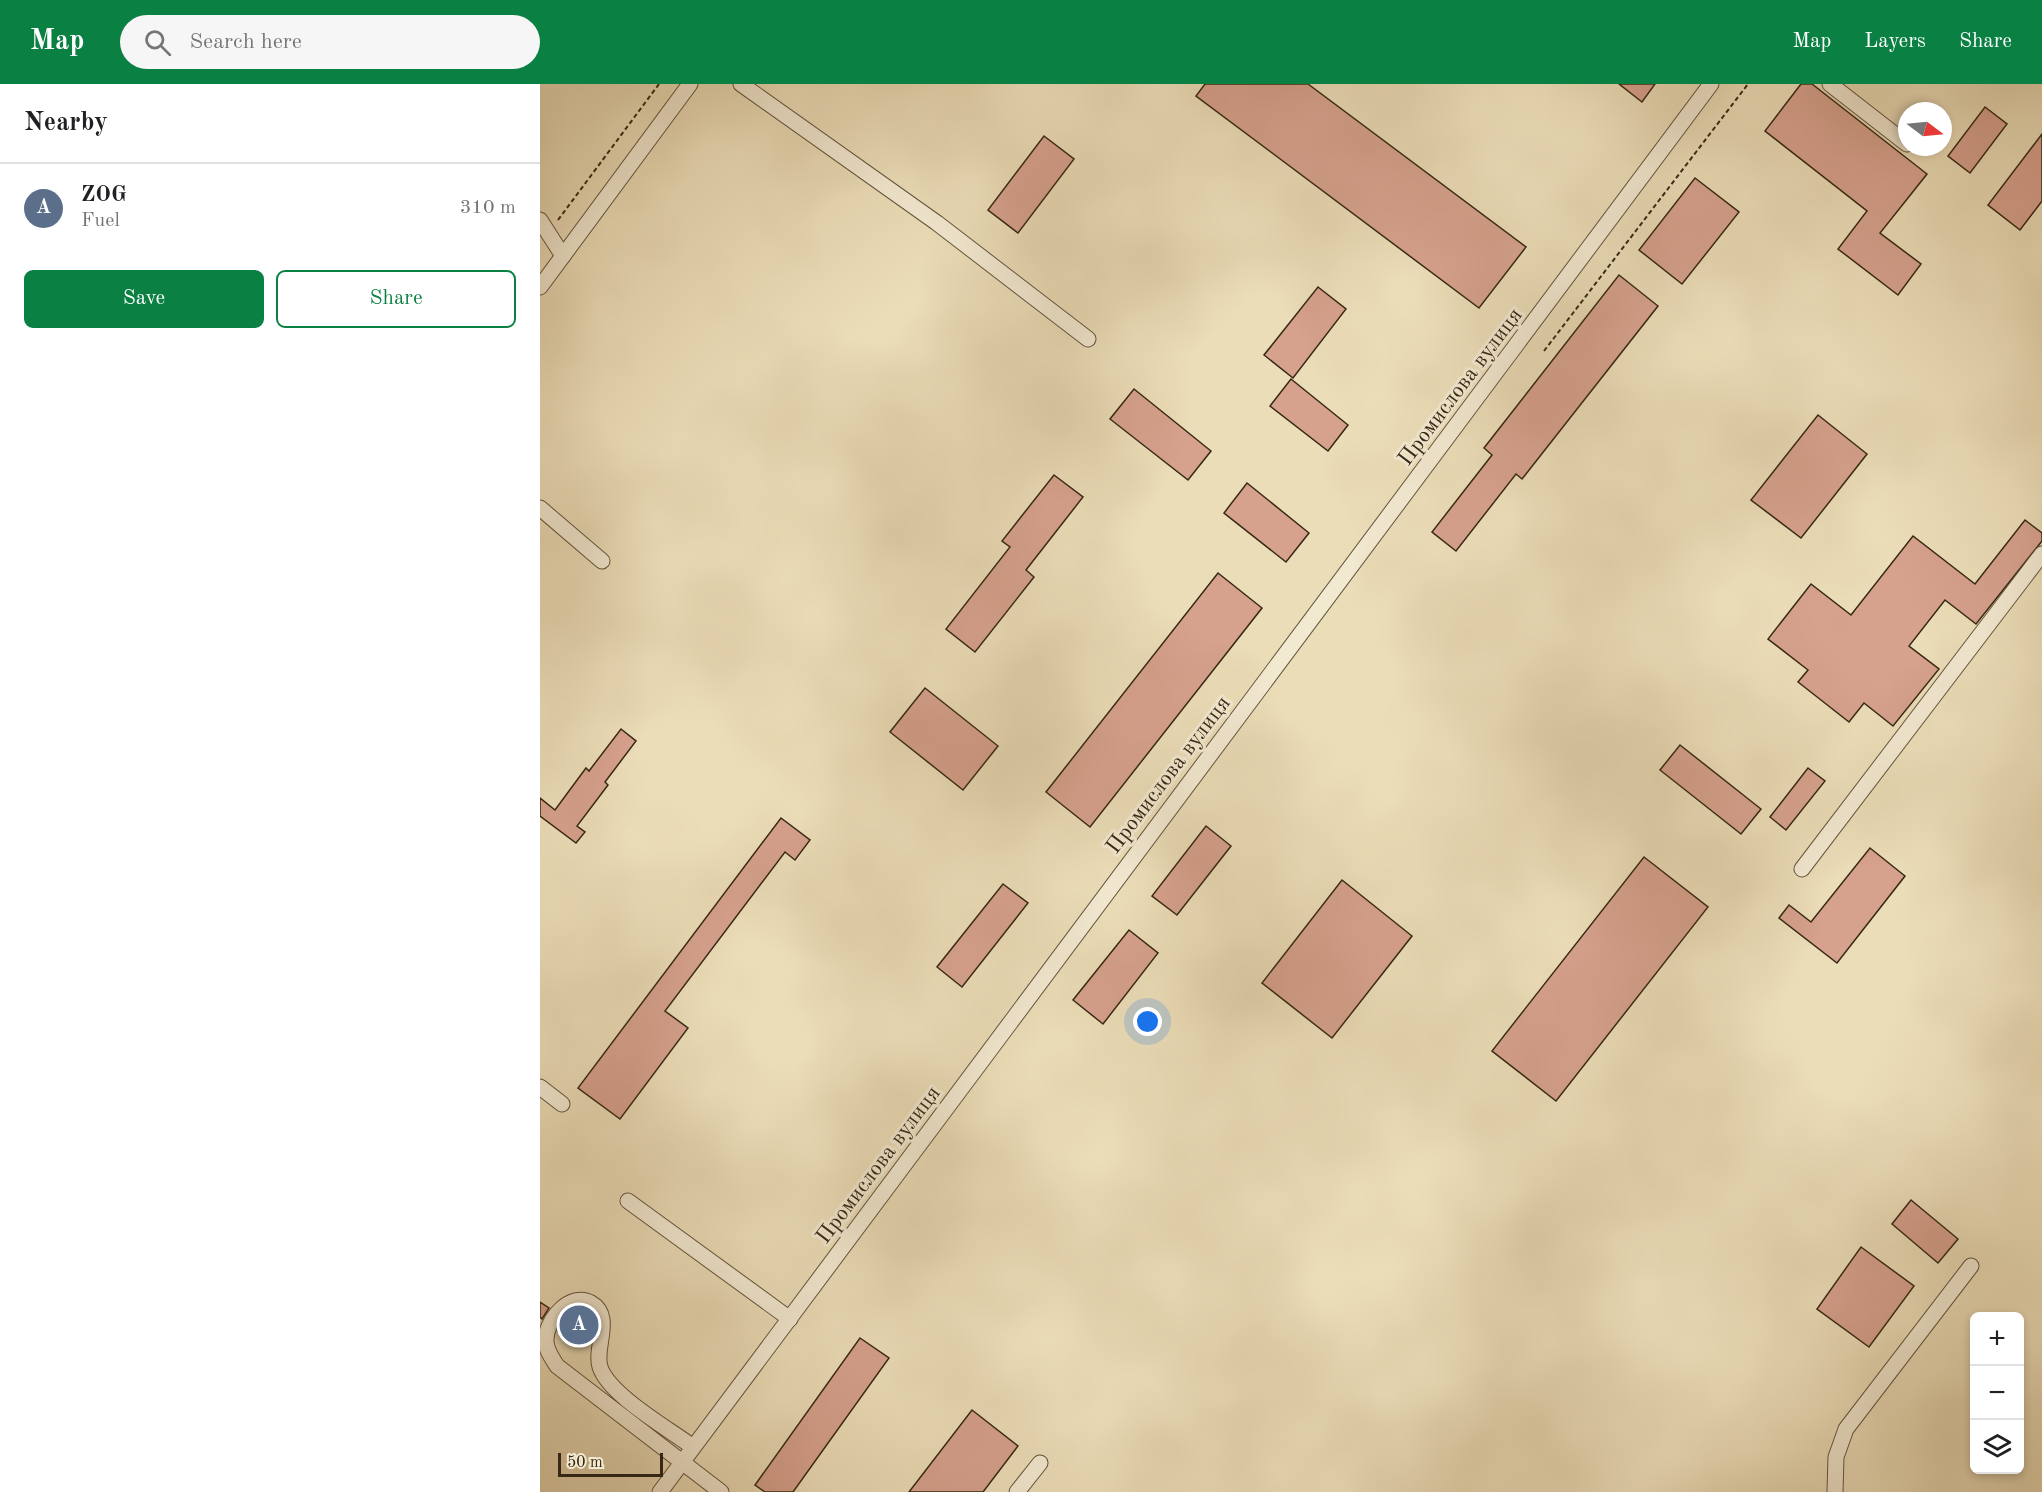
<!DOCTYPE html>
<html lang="en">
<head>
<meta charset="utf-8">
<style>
	:root { --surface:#fff; --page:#f6f6f6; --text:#202124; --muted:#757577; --line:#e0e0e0; --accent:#0b8043 }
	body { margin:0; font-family:"Old Standard TT",serif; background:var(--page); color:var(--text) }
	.controls { position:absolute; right:18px; bottom:18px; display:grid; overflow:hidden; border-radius:9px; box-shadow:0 3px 9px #0003 }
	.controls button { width:54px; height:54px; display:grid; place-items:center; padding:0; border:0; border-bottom:2px solid var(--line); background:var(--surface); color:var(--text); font:30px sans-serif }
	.compass { position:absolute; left:1358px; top:18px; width:54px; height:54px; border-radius:50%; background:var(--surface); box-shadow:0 3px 9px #0003; rotate:106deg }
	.scale { position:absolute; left:18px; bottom:15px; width:105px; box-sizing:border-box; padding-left:6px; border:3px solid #362814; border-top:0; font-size:16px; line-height:21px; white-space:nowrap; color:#362814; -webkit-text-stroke:4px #f2e9d1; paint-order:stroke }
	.you { position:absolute; left:608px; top:938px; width:21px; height:21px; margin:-15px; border:4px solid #fff; border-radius:50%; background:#1a73e8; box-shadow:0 0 0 9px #1a73e833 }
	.badge { display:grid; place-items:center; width:39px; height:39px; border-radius:50%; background:var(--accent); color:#fff; font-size:20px; font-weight:700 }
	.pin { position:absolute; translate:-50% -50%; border:3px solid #fff; box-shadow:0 2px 6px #0006 }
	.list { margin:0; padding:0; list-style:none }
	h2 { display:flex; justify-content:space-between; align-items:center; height:78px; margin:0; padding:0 24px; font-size:26px }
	h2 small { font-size:20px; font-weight:400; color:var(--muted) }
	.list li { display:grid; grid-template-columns:39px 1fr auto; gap:18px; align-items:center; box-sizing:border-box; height:90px; padding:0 24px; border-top:2px solid var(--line) }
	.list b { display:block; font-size:22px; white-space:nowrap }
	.list p { margin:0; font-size:20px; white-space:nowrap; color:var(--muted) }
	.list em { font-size:20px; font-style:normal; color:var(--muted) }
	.actions { display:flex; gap:12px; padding:18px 24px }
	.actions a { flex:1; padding:14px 0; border:2px solid var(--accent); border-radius:9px; text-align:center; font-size:21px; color:var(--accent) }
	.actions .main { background:var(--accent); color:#fff }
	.icon { flex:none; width:33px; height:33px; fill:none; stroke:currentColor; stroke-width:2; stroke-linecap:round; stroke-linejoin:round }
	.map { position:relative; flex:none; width:1502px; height:1408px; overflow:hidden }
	header { display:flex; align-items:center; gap:36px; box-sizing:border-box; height:84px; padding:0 30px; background:var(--accent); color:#fff }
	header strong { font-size:28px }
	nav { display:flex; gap:33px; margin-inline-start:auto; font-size:21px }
	.search { width:420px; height:54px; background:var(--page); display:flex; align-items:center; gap:15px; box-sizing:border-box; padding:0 21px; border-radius:33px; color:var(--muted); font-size:22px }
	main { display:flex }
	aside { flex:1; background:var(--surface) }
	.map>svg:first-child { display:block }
	.building { fill:#d6a18d; stroke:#362814; stroke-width:1.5 }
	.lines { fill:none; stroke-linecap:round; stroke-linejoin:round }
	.minor-casing { stroke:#63553d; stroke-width:17 }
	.path { stroke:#362814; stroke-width:2; stroke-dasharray:4.5 3; stroke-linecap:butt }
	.minor { stroke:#f2e9d1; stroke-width:15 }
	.labels { text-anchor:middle; stroke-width:6; stroke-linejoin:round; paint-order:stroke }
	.street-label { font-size:22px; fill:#362814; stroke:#f2e9d1 }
</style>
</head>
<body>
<header>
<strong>Map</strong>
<div class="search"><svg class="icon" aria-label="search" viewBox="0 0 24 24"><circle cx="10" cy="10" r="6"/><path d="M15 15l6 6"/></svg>Search here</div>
<nav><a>Map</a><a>Layers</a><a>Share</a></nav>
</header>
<main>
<aside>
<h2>Nearby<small></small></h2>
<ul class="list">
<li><span class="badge" style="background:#5c6f8a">A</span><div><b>ZOG</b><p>Fuel</p></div><em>310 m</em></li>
</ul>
<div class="actions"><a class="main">Save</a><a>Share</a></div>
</aside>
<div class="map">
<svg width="1502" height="1408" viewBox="0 0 1502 1408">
	<rect width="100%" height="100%" fill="#ebddb8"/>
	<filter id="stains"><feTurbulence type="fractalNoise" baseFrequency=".00333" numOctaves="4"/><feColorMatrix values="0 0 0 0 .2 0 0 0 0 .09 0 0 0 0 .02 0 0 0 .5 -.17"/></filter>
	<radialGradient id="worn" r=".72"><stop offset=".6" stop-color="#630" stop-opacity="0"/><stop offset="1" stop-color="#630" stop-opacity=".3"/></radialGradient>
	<g class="building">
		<polygon points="665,0 768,0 986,163 939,224 656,12"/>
		<polygon points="1079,0 1115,0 1102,18"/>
		<polygon points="1261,0 1272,0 1387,90 1340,149 1381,180 1358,211 1298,165 1327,127 1225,47"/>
		<polygon points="1445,23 1467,40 1430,89 1408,72"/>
		<polygon points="1502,50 1502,117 1480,146 1448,121"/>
		<polygon points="504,52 534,75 478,149 448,126"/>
		<polygon points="1155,94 1199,128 1142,200 1099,166"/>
		<polygon points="1079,191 1118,222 982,395 976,390 916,467 892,448 952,371 944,364"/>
		<polygon points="778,203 806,225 753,294 724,271"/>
		<polygon points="751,295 808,341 788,367 730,322"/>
		<polygon points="594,305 671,367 648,396 570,335"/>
		<polygon points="1278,331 1327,370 1261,454 1211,416"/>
		<polygon points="514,391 543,413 486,486 494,493 435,568 406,545 470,463 462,457"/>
		<polygon points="707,399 769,449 746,478 684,429"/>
		<polygon points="1485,436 1502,449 1502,457 1436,540 1405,516 1369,562 1399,585 1353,642 1324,619 1309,638 1258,598 1268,586 1228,555 1271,500 1311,531 1373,452 1435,500"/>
		<polygon points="678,489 722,524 550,743 506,708"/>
		<polygon points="385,604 458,662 423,706 350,648"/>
		<polygon points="81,645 96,657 65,698 68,701 37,742 45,748 36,759 0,732 0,714 15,726 46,684 49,687"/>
		<polygon points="1140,661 1221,725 1201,750 1120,686"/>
		<polygon points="1268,684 1285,697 1246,746 1230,733"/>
		<polygon points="241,734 270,756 255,776 245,768 125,927 148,944 80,1035 38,1004"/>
		<polygon points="666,742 691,762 637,831 612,812"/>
		<polygon points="1330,764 1365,792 1297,879 1239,834 1249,821 1271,838"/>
		<polygon points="1104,773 1168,823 1016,1017 952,967"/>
		<polygon points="802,796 872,852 792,954 722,899"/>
		<polygon points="463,800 488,819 422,903 397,883"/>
		<polygon points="589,846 618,869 563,940 533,916"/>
		<polygon points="1371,1116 1418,1155 1398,1179 1352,1140"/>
		<polygon points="1321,1163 1374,1202 1329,1263 1277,1225"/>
		<polygon points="0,1218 9,1224 2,1235 0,1233"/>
		<polygon points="24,1236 45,1252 38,1262 18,1247"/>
		<polygon points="320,1254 349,1274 253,1408 225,1408 215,1401"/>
		<polygon points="432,1326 478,1362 443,1408 369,1408"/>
	</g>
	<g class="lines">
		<defs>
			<g id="minor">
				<polyline points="201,0 397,139 548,255"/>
				<polyline points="1290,0 1367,60"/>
				<polyline points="0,136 23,172"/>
				<polyline points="0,203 150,0"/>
				<polyline points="0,424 62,477"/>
				<polyline points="1262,785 1502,470"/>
				<polyline points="0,1003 22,1020"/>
				<polyline points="88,1117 250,1235"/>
				<path d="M153 1363C129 1345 69 1311 60 1283 54 1263 74 1232 51 1219 30 1207 5 1237 6 1257 6 1266 12 1274 17 1282L181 1408"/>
				<polyline points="120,1408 1171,0"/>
				<polyline points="477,1408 500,1379"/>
				<polyline points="1295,1408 1296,1373 1306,1345 1431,1182"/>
			</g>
		</defs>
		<use href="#minor" class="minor-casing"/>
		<g class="path">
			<polyline points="18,136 119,0"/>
			<polyline points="1004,267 1208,0"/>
		</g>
		<use href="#minor" class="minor"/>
	</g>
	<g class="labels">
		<g class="street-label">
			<text transform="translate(919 302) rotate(-53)" y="8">Промислова вулиця</text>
			<text transform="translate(627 690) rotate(-53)" y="8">Промислова вулиця</text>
			<text transform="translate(337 1080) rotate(-53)" y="8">Промислова вулиця</text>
		</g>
	</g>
	<rect width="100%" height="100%" filter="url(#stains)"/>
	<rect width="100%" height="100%" fill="url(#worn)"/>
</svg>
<div class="controls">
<button>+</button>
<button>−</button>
<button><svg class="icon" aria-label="layers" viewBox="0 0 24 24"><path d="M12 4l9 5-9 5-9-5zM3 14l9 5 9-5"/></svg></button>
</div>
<svg class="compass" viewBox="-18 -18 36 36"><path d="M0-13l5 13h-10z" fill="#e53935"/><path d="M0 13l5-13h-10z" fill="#757577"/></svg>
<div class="scale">50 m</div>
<div class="you"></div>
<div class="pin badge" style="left:39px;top:1241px;background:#5c6f8a">A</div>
</div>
</main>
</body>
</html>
